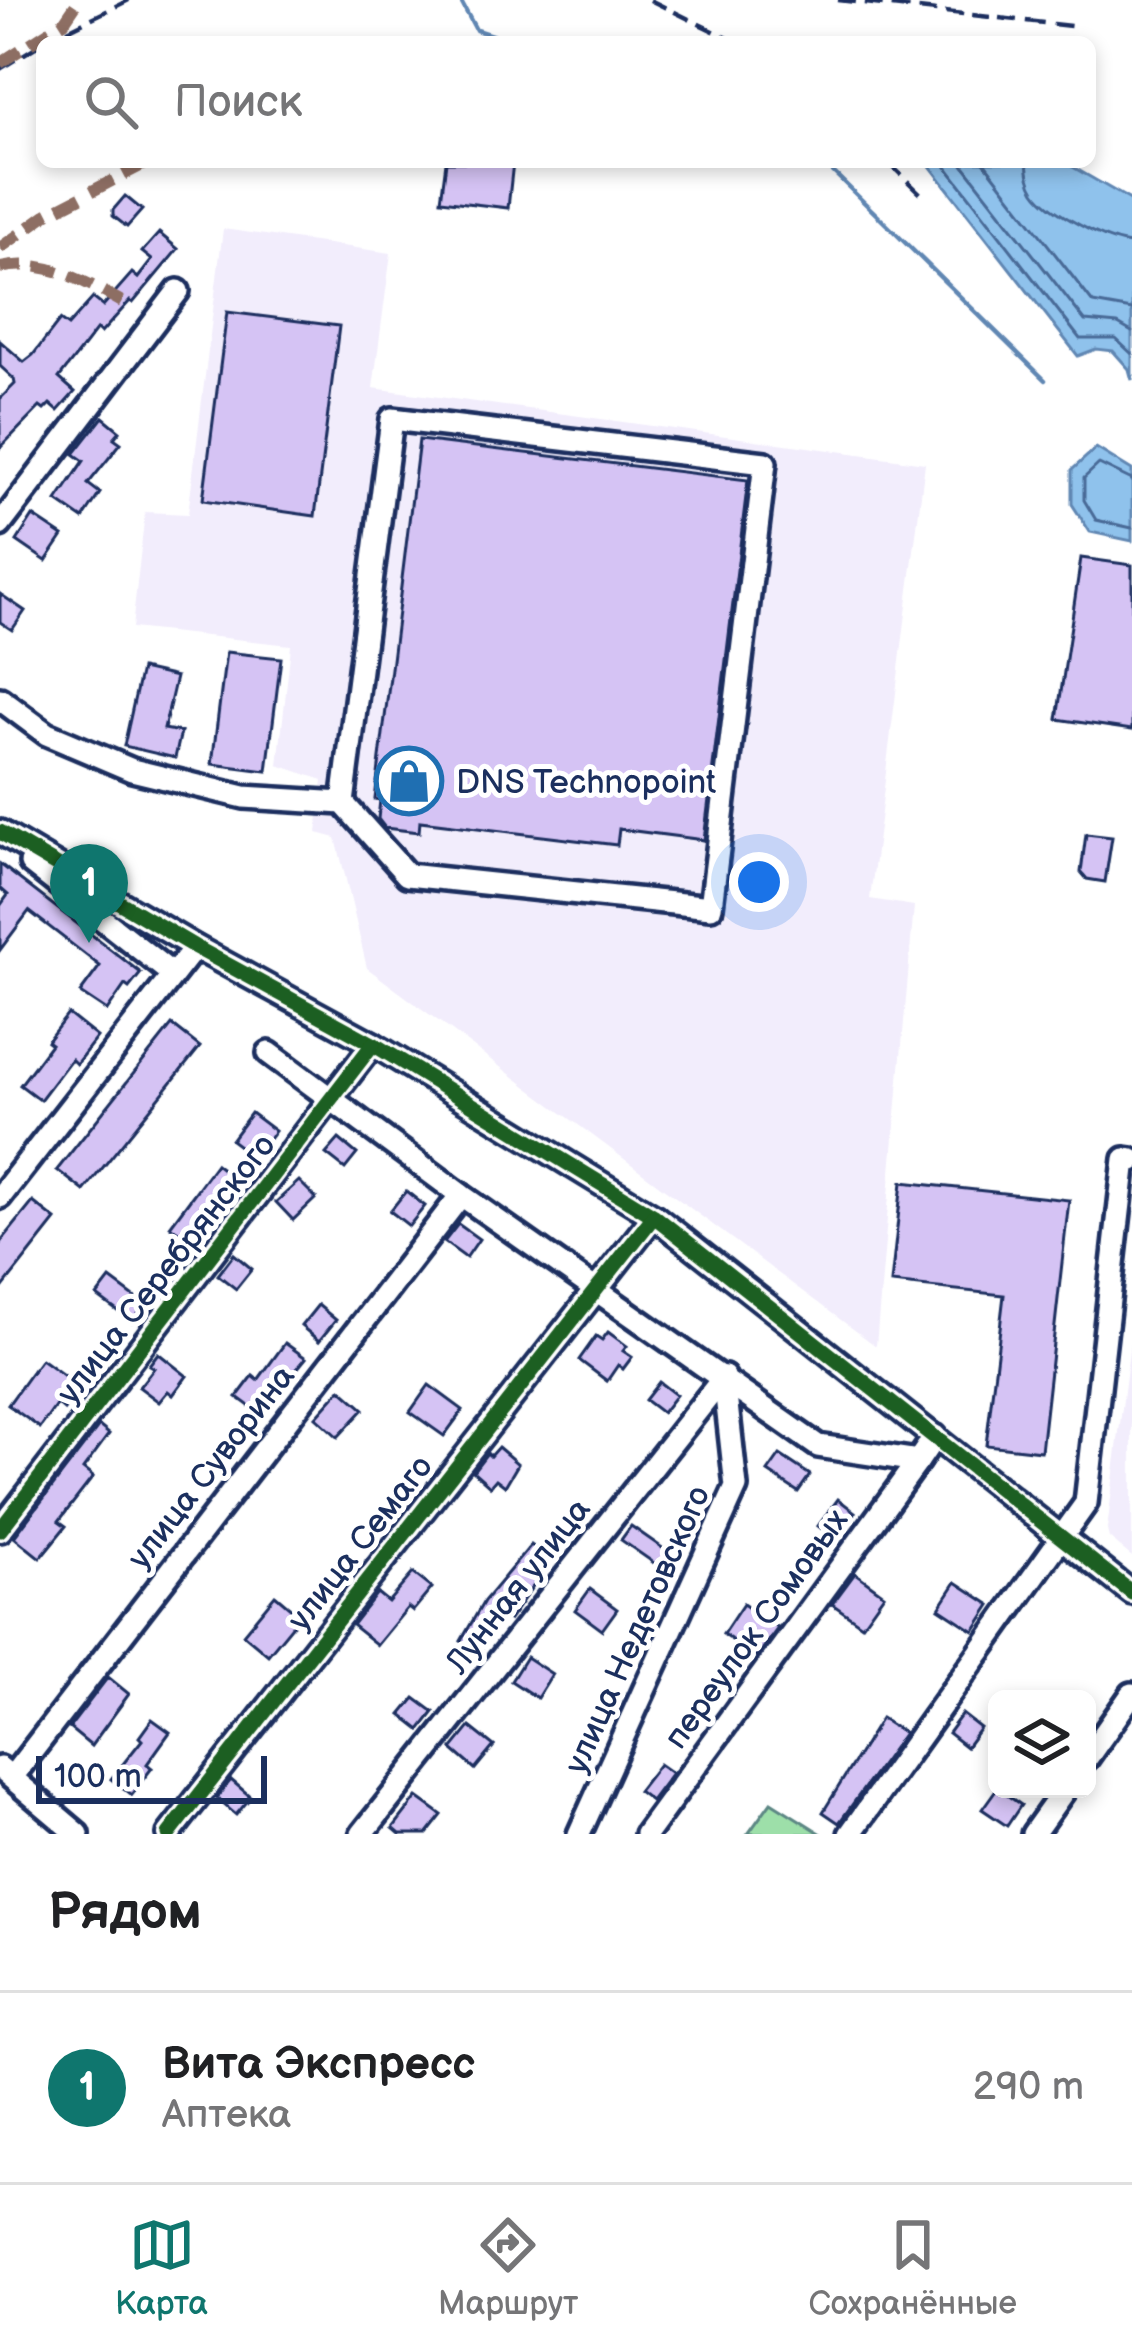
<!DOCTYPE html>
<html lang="ru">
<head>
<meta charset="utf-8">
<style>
	:root { --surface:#fff; --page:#f2f2f2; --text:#202124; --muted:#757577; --line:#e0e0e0; --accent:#0f766e }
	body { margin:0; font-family:"Balsamiq Sans",sans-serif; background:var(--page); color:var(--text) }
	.controls { position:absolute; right:36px; bottom:36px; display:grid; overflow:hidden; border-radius:18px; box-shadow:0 6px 18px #0003 }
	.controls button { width:108px; height:108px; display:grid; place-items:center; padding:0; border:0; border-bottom:3px solid var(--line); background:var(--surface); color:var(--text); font:60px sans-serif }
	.scale { position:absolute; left:36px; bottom:30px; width:231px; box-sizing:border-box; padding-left:12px; border:6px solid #1b2f5e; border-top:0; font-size:33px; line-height:42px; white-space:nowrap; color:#1b2f5e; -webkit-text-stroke:9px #fff; paint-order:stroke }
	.you { position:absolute; left:759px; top:882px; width:42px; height:42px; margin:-30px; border:9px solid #fff; border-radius:50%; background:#1a73e8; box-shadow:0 0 0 18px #1a73e833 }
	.badge { display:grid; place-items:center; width:78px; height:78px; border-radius:50%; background:var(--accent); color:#fff; font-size:39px; font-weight:700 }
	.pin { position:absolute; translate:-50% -99px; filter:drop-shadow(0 3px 6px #0008) }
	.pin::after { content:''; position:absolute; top:63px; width:42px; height:36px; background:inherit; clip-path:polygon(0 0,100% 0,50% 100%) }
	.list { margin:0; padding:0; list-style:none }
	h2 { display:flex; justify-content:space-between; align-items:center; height:156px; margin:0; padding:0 48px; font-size:51px }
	h2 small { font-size:39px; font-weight:400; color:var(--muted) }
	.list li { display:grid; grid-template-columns:78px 1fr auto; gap:36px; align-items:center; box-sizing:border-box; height:192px; padding:0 48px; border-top:3px solid var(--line) }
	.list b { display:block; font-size:45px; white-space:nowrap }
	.list p { margin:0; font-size:39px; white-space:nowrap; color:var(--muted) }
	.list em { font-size:39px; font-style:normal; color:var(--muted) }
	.icon { flex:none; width:66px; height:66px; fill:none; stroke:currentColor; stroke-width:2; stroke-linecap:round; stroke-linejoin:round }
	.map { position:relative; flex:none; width:1132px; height:1834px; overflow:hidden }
	.search { position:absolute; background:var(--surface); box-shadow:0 6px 18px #0003; left:36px; right:36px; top:36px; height:132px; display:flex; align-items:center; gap:30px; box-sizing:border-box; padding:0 42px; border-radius:18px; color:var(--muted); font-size:45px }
	.sheet { height:348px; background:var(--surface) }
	nav { display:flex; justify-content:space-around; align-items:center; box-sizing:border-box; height:168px; border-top:3px solid var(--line); background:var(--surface); font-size:33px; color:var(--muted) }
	nav a { display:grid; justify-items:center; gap:6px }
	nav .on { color:var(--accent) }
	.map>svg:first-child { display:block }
	.built { fill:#f2edfc }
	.green { fill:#9ddfa9; stroke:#5c8784; stroke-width:3 }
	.water { fill:#8fc2ec; stroke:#6187b3; stroke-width:3 }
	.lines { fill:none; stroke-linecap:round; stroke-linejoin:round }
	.shore { stroke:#496a97; stroke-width:3 }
	.stream { stroke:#6187b3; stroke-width:4.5 }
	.building { fill:#d5c3f4; stroke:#1b2f5e; stroke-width:3 }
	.minor-casing { stroke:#1b2f5e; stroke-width:30 }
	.minor { stroke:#fff; stroke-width:21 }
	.rail { stroke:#1b2f5e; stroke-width:4.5; stroke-dasharray:18 9; stroke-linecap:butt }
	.quiet { stroke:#8d6e63; stroke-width:12; stroke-dasharray:24 12; stroke-linecap:butt }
	.cycleway-casing { stroke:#fff; stroke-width:22 }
	.cycleway { stroke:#1b5e20; stroke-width:15 }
	.labels { text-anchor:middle; stroke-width:10; stroke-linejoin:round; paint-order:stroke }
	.poi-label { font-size:33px; fill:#1b2f5e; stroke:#fff; text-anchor:start }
	.street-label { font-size:33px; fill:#1b2f5e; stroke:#fff }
</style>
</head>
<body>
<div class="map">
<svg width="1132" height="1834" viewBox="0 0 1132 1834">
	<rect width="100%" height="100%" fill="#fff"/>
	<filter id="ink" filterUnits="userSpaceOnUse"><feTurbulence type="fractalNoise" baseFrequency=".00833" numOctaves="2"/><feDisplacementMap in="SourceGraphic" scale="24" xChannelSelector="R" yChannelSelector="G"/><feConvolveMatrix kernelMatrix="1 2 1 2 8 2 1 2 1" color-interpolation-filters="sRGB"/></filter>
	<g filter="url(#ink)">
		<g class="built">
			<polygon points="223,229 391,253 373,388 925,463 870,899 914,906 876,1346 367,968 336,838 317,833 323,780 278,765 291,645 132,628 145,512 188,514"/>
			<polygon points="1130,1342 1132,1342 1132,1557 1109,1538 1107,1530"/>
		</g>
		<polygon class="green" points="771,1802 822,1834 748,1834"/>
		<g class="water">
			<polygon points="927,162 1064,162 1132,201 1132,380 1129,369 1113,351 1096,349 1078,356"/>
			<polygon points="1096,448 1132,470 1132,541 1090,532 1072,504 1072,470"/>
		</g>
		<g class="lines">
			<g class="shore">
				<polyline points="943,162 1080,339 1116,339 1132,354"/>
				<polyline points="961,162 1085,321 1118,324 1132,332"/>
				<polyline points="984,162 1093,303 1132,310"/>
				<path d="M1027 162C1028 173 1029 182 1035 191 1049 212 1108 243 1132 244"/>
				<polyline points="1132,480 1099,464 1084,478 1084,500 1096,520 1132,528"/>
			</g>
			<g class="stream">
				<polyline points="460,0 476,30 513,42"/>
				<polyline points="823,162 1045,380"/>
			</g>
		</g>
		<g class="building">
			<polygon points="446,162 513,162 508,208 441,200"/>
			<polygon points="125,196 142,210 127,227 113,216 113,210"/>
			<polygon points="159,233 178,249 133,303 130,301 101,333 97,329 59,378 75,392 58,411 50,404 44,410 40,407 0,448 0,399 15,384 14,379 0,366 0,341 24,362 33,355 60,320 68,326 93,298 103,306 132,273 138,278 152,260 142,252"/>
			<polygon points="227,312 339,326 315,516 203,500"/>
			<polygon points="103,417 120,431 114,438 121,443 88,484 100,493 83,519 57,501 84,461 74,454"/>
			<polygon points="419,440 748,480 704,840 619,829 617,845 420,821 419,832 385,828 378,819 380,800 375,799"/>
			<polygon points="33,516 63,536 46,561 17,541"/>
			<polygon points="1081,558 1132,565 1132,730 1057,719"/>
			<polygon points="0,594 25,611 12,630 0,622"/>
			<polygon points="226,652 281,658 267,771 212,764"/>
			<polygon points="141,669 176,677 164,729 181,732 175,758 124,746"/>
			<polygon points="1086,834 1112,837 1105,882 1087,879 1081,872"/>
			<polygon points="0,864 141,973 129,988 125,985 107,1011 80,993 100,966 29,911 0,950 0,906 8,895 0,888"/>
			<polygon points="68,1014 97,1037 76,1064 71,1059 40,1100 20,1085 51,1044 47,1041"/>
			<polygon points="172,1025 200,1047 84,1191 57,1170"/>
			<polygon points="251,1113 275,1131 255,1158 231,1140"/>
			<polygon points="339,1139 357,1154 345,1169 326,1154"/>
			<polygon points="216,1164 234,1178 201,1223 205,1226 192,1242 170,1226"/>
			<polygon points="299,1181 316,1198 293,1220 276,1202"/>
			<polygon points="902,1182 1069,1200 1041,1451 986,1445 1004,1295 891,1283"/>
			<polygon points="406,1191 425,1206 409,1226 390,1211"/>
			<polygon points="33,1202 56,1220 0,1291 0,1243"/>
			<polygon points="458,1224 479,1239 466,1258 444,1242"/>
			<polygon points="234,1254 252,1269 236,1289 218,1275"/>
			<polygon points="110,1279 145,1305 132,1322 97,1296"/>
			<polygon points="318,1305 336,1320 319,1341 301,1326"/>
			<polygon points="608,1332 627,1346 623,1351 632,1357 623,1369 618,1365 607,1381 579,1360 596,1336 602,1340"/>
			<polygon points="285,1343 306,1358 260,1414 237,1397 253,1376 258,1380"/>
			<polygon points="158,1353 187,1376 173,1395 168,1391 159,1402 139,1387 154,1368 149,1365"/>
			<polygon points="41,1359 80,1387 64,1410 57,1404 40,1428 8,1405"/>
			<polygon points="659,1382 676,1395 662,1413 645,1400"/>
			<polygon points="429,1385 463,1410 444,1436 410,1412"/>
			<polygon points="341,1389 364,1409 338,1437 316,1417"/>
			<polygon points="99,1426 109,1434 83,1469 93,1477 59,1521 66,1526 40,1558 14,1537"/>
			<polygon points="498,1447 518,1464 505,1486 496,1479 490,1486 473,1471 487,1453 490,1456"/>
			<polygon points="780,1455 810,1475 798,1492 768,1472"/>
			<polygon points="838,1499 855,1512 835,1539 818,1526"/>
			<polygon points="631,1526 674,1556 664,1570 621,1540"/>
			<polygon points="531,1545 551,1560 509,1620 504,1616 479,1653 461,1641 484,1601"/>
			<polygon points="413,1573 432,1588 413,1611 408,1607 377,1645 352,1625 377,1593 388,1602"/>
			<polygon points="855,1573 884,1594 862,1625 832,1604"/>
			<polygon points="956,1582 991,1605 974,1631 939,1608"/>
			<polygon points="590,1589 617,1609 602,1630 575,1610"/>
			<polygon points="275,1595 300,1616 268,1655 243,1634"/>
			<polygon points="743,1604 778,1628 757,1657 723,1634"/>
			<polygon points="526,1657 552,1674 537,1698 511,1681"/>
			<polygon points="108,1677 129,1694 91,1746 69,1728"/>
			<polygon points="415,1698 434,1712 420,1730 401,1715"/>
			<polygon points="962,1714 980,1728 966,1747 948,1733"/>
			<polygon points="881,1718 904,1733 839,1823 823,1812"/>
			<polygon points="152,1719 170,1732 147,1764 152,1768 131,1795 111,1779 142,1740 139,1737"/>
			<polygon points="470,1727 494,1746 475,1769 452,1749"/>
			<polygon points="659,1764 672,1773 651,1801 638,1791"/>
			<polygon points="231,1780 251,1797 236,1815 216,1798"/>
			<polygon points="997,1788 1021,1805 1007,1826 982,1809"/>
			<polygon points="417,1797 442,1815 427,1834 400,1834 393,1828"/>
		</g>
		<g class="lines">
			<defs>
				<g id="minor">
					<polyline points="0,525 178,291"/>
					<polyline points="0,699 47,734 132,770 244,797 343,803 407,875 711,907 765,463 392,419 343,803"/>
					<polyline points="0,832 195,947 373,1044 654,1216 1132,1593"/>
					<polyline points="31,863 172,974"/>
					<polyline points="269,1053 461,1195 818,1446 918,1461 935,1436"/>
					<polyline points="0,1197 195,947"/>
					<polyline points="0,1530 373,1044"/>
					<polyline points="1087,1758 1132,1694"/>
					<polyline points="0,1768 78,1834"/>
					<polyline points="12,1777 461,1195"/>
					<polyline points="169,1834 654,1216"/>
					<polyline points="362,1834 724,1377"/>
					<polyline points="579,1834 736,1487 724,1377"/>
					<polyline points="646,1834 918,1461"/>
					<polyline points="850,1834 1086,1503 1125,1159 1132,1160"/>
					<polyline points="1033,1834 1065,1789"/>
				</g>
			</defs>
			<use href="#minor" class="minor-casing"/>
			<use href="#minor" class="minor"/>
			<g class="rail">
				<polyline points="650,0 736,42"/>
				<polyline points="838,0 1079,27"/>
				<polyline points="43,42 129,0"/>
				<polyline points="0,69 42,43"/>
				<polyline points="888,162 925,198"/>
			</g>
			<g class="quiet">
				<polyline points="0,63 64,22 79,0"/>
				<polyline points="0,248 46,215 148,162"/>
				<path d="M0 268C45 258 84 281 122 302"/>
			</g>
			<defs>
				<g id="cycleway">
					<polyline points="0,832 195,947 373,1044 654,1216 1132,1593"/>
					<polyline points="0,1530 373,1044"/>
					<polyline points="169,1834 654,1216"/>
				</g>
			</defs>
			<use href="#cycleway" class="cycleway-casing"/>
			<use href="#cycleway" class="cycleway"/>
		</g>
	</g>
	<defs>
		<symbol id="shop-ring" viewBox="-11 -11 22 22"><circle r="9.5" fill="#fff" stroke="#1f6fb2" stroke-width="1.5"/><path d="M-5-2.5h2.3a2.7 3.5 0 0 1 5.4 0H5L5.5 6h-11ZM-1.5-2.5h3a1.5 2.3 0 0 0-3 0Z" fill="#1f6fb2"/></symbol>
	</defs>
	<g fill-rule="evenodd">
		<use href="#shop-ring" x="371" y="743" width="76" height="76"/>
	</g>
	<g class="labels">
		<g class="poi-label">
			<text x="456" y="793">DNS Technopoint</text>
		</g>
		<g class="street-label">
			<text transform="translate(165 1268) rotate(-52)" y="12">улица Серебрянского</text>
			<text transform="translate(210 1466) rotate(-52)" y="12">улица Суворина</text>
			<text transform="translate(359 1542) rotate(-52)" y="12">улица Семаго</text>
			<text transform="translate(517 1585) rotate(-52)" y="12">Лунная улица</text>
			<text transform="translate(755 1628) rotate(-54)" y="12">переулок Сомовых</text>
			<text transform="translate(636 1629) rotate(-66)" y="12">улица Недетовского</text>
		</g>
	</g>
</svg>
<div class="controls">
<button><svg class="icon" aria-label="layers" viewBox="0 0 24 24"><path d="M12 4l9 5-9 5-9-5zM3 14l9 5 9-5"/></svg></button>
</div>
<div class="scale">100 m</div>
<div class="you"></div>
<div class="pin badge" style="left:89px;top:943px">1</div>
<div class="search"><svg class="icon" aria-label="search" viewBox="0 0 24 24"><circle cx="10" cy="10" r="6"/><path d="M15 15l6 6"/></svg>Поиск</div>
</div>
<section class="sheet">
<h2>Рядом<small></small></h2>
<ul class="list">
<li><span class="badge">1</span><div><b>Вита Экспресс</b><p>Аптека</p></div><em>290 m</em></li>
</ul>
</section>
<nav>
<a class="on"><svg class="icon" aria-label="map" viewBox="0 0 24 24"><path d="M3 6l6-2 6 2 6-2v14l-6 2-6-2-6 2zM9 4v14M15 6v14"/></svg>Карта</a>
<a><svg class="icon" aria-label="directions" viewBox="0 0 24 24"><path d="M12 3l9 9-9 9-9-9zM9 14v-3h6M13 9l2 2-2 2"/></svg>Маршрут</a>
<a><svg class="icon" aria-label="saved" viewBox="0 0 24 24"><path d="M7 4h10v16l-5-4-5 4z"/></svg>Сохранённые</a>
</nav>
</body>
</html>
